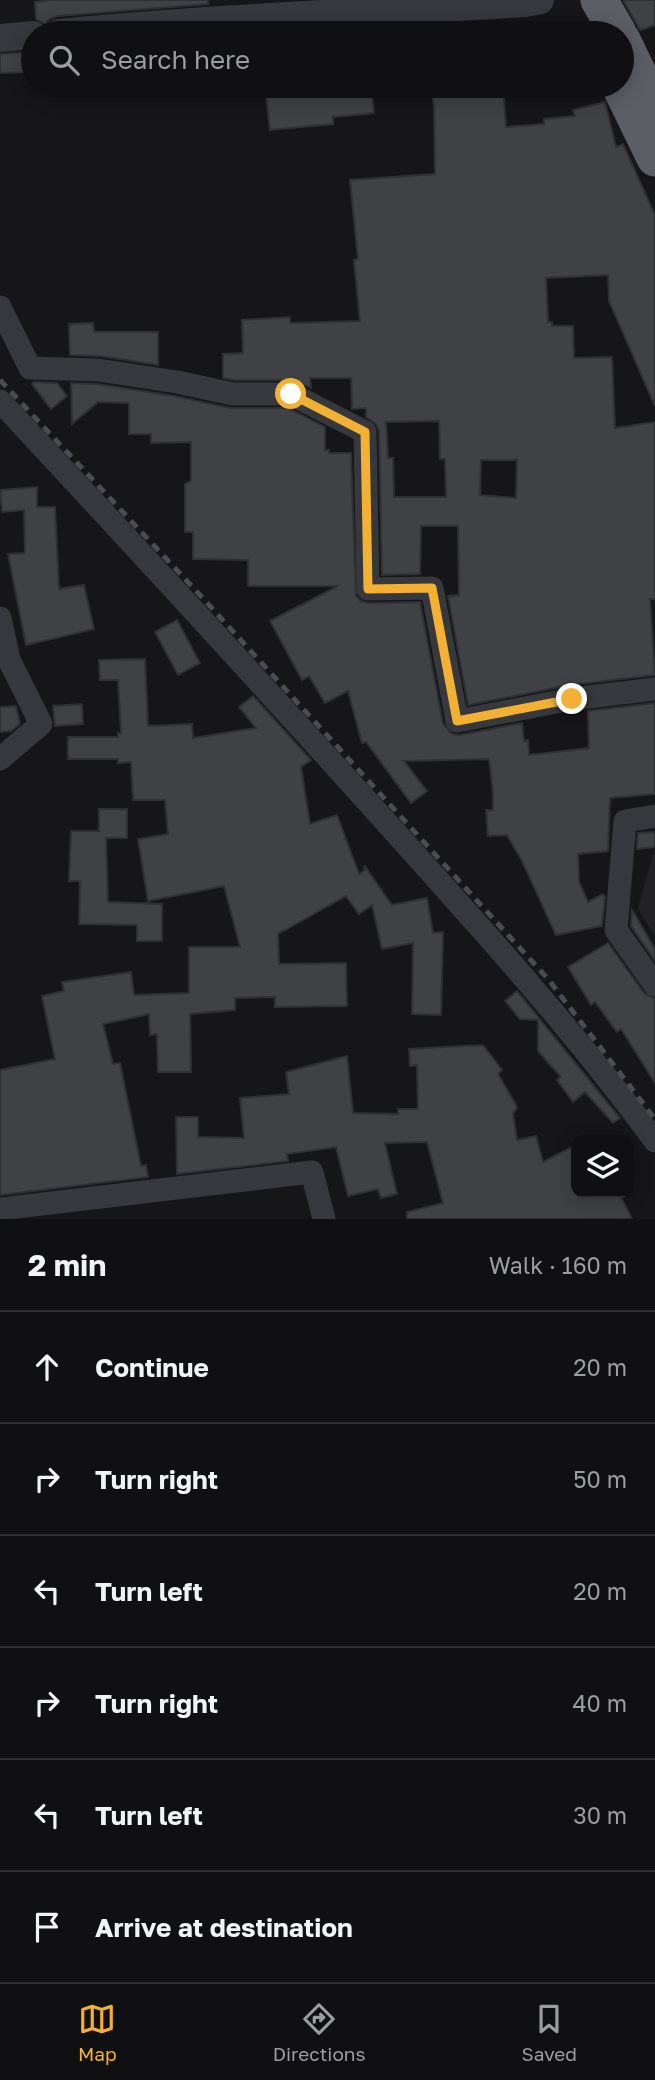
<!DOCTYPE html>
<html lang="en">
<head>
<meta charset="utf-8">
<style>
	:root { --surface:#101012; --page:#19191b; --text:#f1f3f6; --muted:#9c9d9f; --line:#303032; --accent:#f2b134 }
	body { margin:0; font-family:"Golos Text",sans-serif; background:var(--page); color:var(--text) }
	.controls { position:absolute; right:21px; bottom:21px; display:grid; overflow:hidden; border-radius:14px; box-shadow:0 4px 18px #0003 }
	.controls button { width:63px; height:63px; display:grid; place-items:center; padding:0; border:0; border-bottom:2px solid var(--line); background:var(--surface); color:var(--text); font:35px sans-serif }
	.stop { position:absolute; width:21px; height:21px; margin:-16px; border:5px solid #f2b134; border-radius:50%; background:#fff }
	.stop.end { background:#f2b134; border-color:#fff; box-shadow:0 2px 7px #0008 }
	.list { margin:0; padding:0; list-style:none }
	h2 { display:flex; justify-content:space-between; align-items:center; height:91px; margin:0; padding:0 28px; font-size:30px }
	h2 small { font-size:23px; font-weight:400; color:var(--muted) }
	.list li { display:grid; grid-template-columns:46px 1fr auto; gap:21px; align-items:center; box-sizing:border-box; height:112px; padding:0 28px; border-top:2px solid var(--line) }
	.list b { display:block; font-size:26px; white-space:nowrap }
	.list em { font-size:23px; font-style:normal; color:var(--muted) }
	.icon { flex:none; width:38px; height:38px; fill:none; stroke:currentColor; stroke-width:2; stroke-linecap:round; stroke-linejoin:round }
	.map { position:relative; flex:none; width:655px; height:1219px; overflow:hidden }
	.search { position:absolute; background:var(--surface); box-shadow:0 4px 18px #0003; left:21px; right:21px; top:21px; height:77px; display:flex; align-items:center; gap:18px; box-sizing:border-box; padding:0 24px; border-radius:38px; color:var(--muted); font-size:26px }
	.sheet { height:763px; background:var(--surface) }
	nav { display:flex; justify-content:space-around; align-items:center; box-sizing:border-box; height:98px; border-top:2px solid var(--line); background:var(--surface); font-size:19px; color:var(--muted) }
	nav a { display:grid; justify-items:center; gap:4px }
	nav .on { color:var(--accent) }
	.map>svg:first-child { display:block }
	.built { fill:#222225 }
	.building { fill:#404145; stroke:#303034; stroke-width:2; fill-rule:evenodd }
	.lines { fill:none; stroke-linecap:round; stroke-linejoin:round }
	.minor { stroke:#37383d; stroke-width:23 }
	.tertiary { stroke:#37383d; stroke-width:28 }
	.trunk { stroke:#5b5e65; stroke-width:37 }
	.rail { stroke:#4a4c52; stroke-width:5; stroke-dasharray:9 7; stroke-linecap:butt }
	.route { stroke:#f2b134; stroke-width:9 }
</style>
</head>
<body>
<div class="map">
<svg width="655" height="1219" viewBox="0 0 655 1219">
	<rect width="100%" height="100%" fill="#161618"/>
	<polygon class="built" points="655,847 655,937 638,908"/>
	<g class="building">
		<polygon points="51,0 208,0 208,4 58,16 50,19 45,24 36,19 35,2"/>
		<polygon points="623,0 655,0 655,25 640,30"/>
		<polygon points="33,52 33,72 0,73 0,54"/>
		<polygon points="265,86 371,86 374,113 333,117 333,124 270,130"/>
		<path d="M430 86H503L506 127 544 124V119L575 116 573 110 605 102 616 147 623 144 655 215V406L609 301 608 275 546 278 548 322H552V326H573L574 358 612 357 615 428 655 422V599H650L655 675 570 685 468 705 448 596 459 595 458 526H421L420 574 382 575 379 431 376 424 366 417V408L352 409 351 378H310L311 388 292 380H234L223 378V354L243 353 242 320 290 317V323L360 321 354 260 358 259 350 180 435 174 434 105ZM439 421 440 459H445L446 497H394L393 458H388L386 422ZM481 460H517L516 498 480 495Z"/>
		<polygon points="93,323 94,332 158,332 158,365 100,356 70,355 69,324"/>
		<polygon points="34,382 57,383 67,396 51,409 32,384"/>
		<polygon points="71,383 97,384 174,396 230,408 288,408 325,427 325,450 329,450 329,453 351,453 356,596 361,601 368,603 420,602 443,724 452,734 460,735 522,723 524,741 528,740 529,755 589,748 588,711 655,703 655,794 610,798 608,851 578,854 579,882 588,902 603,894 605,897 602,926 556,935 522,861 507,835 488,836 486,810 493,810 493,792 489,759 404,761 427,791 411,803 366,742 362,743 348,691 325,703 309,676 302,680 270,621 338,586 248,586 248,560 193,559 193,532 185,532 185,484 191,481 191,442 151,443 151,434 129,434 129,403 98,402 72,424"/>
		<polygon points="37,487 37,507 55,507 59,589 84,585 94,629 26,645 8,554 25,553 24,510 2,512 0,490"/>
		<polygon points="177,620 200,663 178,675 155,632"/>
		<polygon points="145,659 148,726 192,724 193,738 256,728 239,707 253,696 311,760 301,767 310,824 337,815 359,874 365,870 364,865 392,905 427,898 433,933 443,932 441,1015 412,1014 413,943 382,949 372,905 359,914 346,896 278,934 279,964 346,963 347,1006 275,1007 275,997 235,998 235,1010 190,1014 191,1072 158,1072 157,1034 150,1035 149,1014 103,1024 113,1064 120,1063 141,1166 146,1165 148,1177 0,1195 0,1070 55,1059 42,996 64,991 62,982 131,972 134,995 189,993 189,947 240,947 224,886 148,901 138,839 168,834 165,800 133,800 131,762 118,763 118,759 68,759 68,737 118,737 118,733 121,733 118,680 100,680 99,660"/>
		<polygon points="82,704 83,724 55,726 53,706"/>
		<polygon points="16,706 20,724 11,731 0,732 0,707"/>
		<polygon points="99,809 127,809 127,838 106,838 108,902 162,904 162,941 137,941 137,925 79,924 80,881 69,881 71,831 99,831"/>
		<polygon points="655,832 655,847 637,849 638,833"/>
		<polygon points="632,910 655,949 655,961 631,926"/>
		<polygon points="608,943 644,993 655,999 655,1083 621,1029 617,1032 595,1002 591,1005 568,967"/>
		<polygon points="517,991 620,1118 613,1123 585,1092 573,1102 557,1080 561,1077 538,1051 538,1020 520,1019 505,1001"/>
		<polygon points="483,1045 502,1070 498,1074 517,1107 513,1114 517,1140 536,1136 543,1162 576,1145 576,1193 619,1193 632,1219 407,1219 407,1212 443,1203 427,1142 385,1143 397,1194 381,1198 378,1189 348,1196 336,1147 287,1154 288,1161 177,1174 176,1117 198,1117 198,1137 244,1138 240,1098 289,1094 286,1072 347,1056 353,1113 398,1114 398,1109 418,1109 417,1065 410,1066 409,1049"/>
	</g>
	<g class="lines">
		<g class="minor">
			<polyline points="0,307 30,368 98,370 177,382 233,394 291,394 365,432 368,589 432,588 457,721 572,699 655,689"/>
			<path d="M0 401C132 543 264 686 393 830 484 931 575 1032 655 1141"/>
			<polyline points="0,618 9,660 41,724 0,759"/>
			<polyline points="655,816 625,821 616,930 655,985"/>
			<polyline points="0,1209 312,1172 324,1219"/>
		</g>
		<g class="tertiary">
			<path d="M59 33C214 18 370 12 525 3L540 0"/>
			<polyline points="0,38 33,35"/>
		</g>
		<g class="trunk">
			<polyline points="599,0 618,33"/>
			<polyline points="622,40 655,109"/>
			<polyline points="620,86 655,158"/>
		</g>
		<polyline class="rail" points="0,380 199,594 548,979 655,1119"/>
	</g>
	<g class="lines">
		<polyline class="route" points="291,394 365,432 368,589 432,588 457,721 572,699"/>
	</g>
</svg>
<div class="controls">
<button><svg class="icon" aria-label="layers" viewBox="0 0 24 24"><path d="M12 4l9 5-9 5-9-5zM3 14l9 5 9-5"/></svg></button>
</div>
<div class="stop" style="left:291px;top:394px"></div>
<div class="stop end" style="left:572px;top:699px"></div>
<div class="search"><svg class="icon" aria-label="search" viewBox="0 0 24 24"><circle cx="10" cy="10" r="6"/><path d="M15 15l6 6"/></svg>Search here</div>
</div>
<section class="sheet">
<h2>2 min<small>Walk · 160 m</small></h2>
<ul class="list">
<li><svg class="icon" aria-label="ahead" viewBox="0 0 24 24"><path d="M12 20V5M6 11l6-6 6 6"/></svg><div><b>Continue</b></div><em>20 m</em></li>
<li><svg class="icon" aria-label="right" viewBox="0 0 24 24"><path d="M7 20v-9h11M14 6l5 5-5 5"/></svg><div><b>Turn right</b></div><em>50 m</em></li>
<li><svg class="icon" aria-label="left" viewBox="0 0 24 24"><path d="M17 20v-9H6M10 6l-5 5 5 5"/></svg><div><b>Turn left</b></div><em>20 m</em></li>
<li><svg class="icon" aria-label="right" viewBox="0 0 24 24"><path d="M7 20v-9h11M14 6l5 5-5 5"/></svg><div><b>Turn right</b></div><em>40 m</em></li>
<li><svg class="icon" aria-label="left" viewBox="0 0 24 24"><path d="M17 20v-9H6M10 6l-5 5 5 5"/></svg><div><b>Turn left</b></div><em>30 m</em></li>
<li><svg class="icon" aria-label="arrive" viewBox="0 0 24 24"><path d="M6 21V4h12l-3 4 3 4H6"/></svg><div><b>Arrive at destination</b></div></li>
</ul>
</section>
<nav>
<a class="on"><svg class="icon" aria-label="map" viewBox="0 0 24 24"><path d="M3 6l6-2 6 2 6-2v14l-6 2-6-2-6 2zM9 4v14M15 6v14"/></svg>Map</a>
<a><svg class="icon" aria-label="directions" viewBox="0 0 24 24"><path d="M12 3l9 9-9 9-9-9zM9 14v-3h6M13 9l2 2-2 2"/></svg>Directions</a>
<a><svg class="icon" aria-label="saved" viewBox="0 0 24 24"><path d="M7 4h10v16l-5-4-5 4z"/></svg>Saved</a>
</nav>
</body>
</html>
